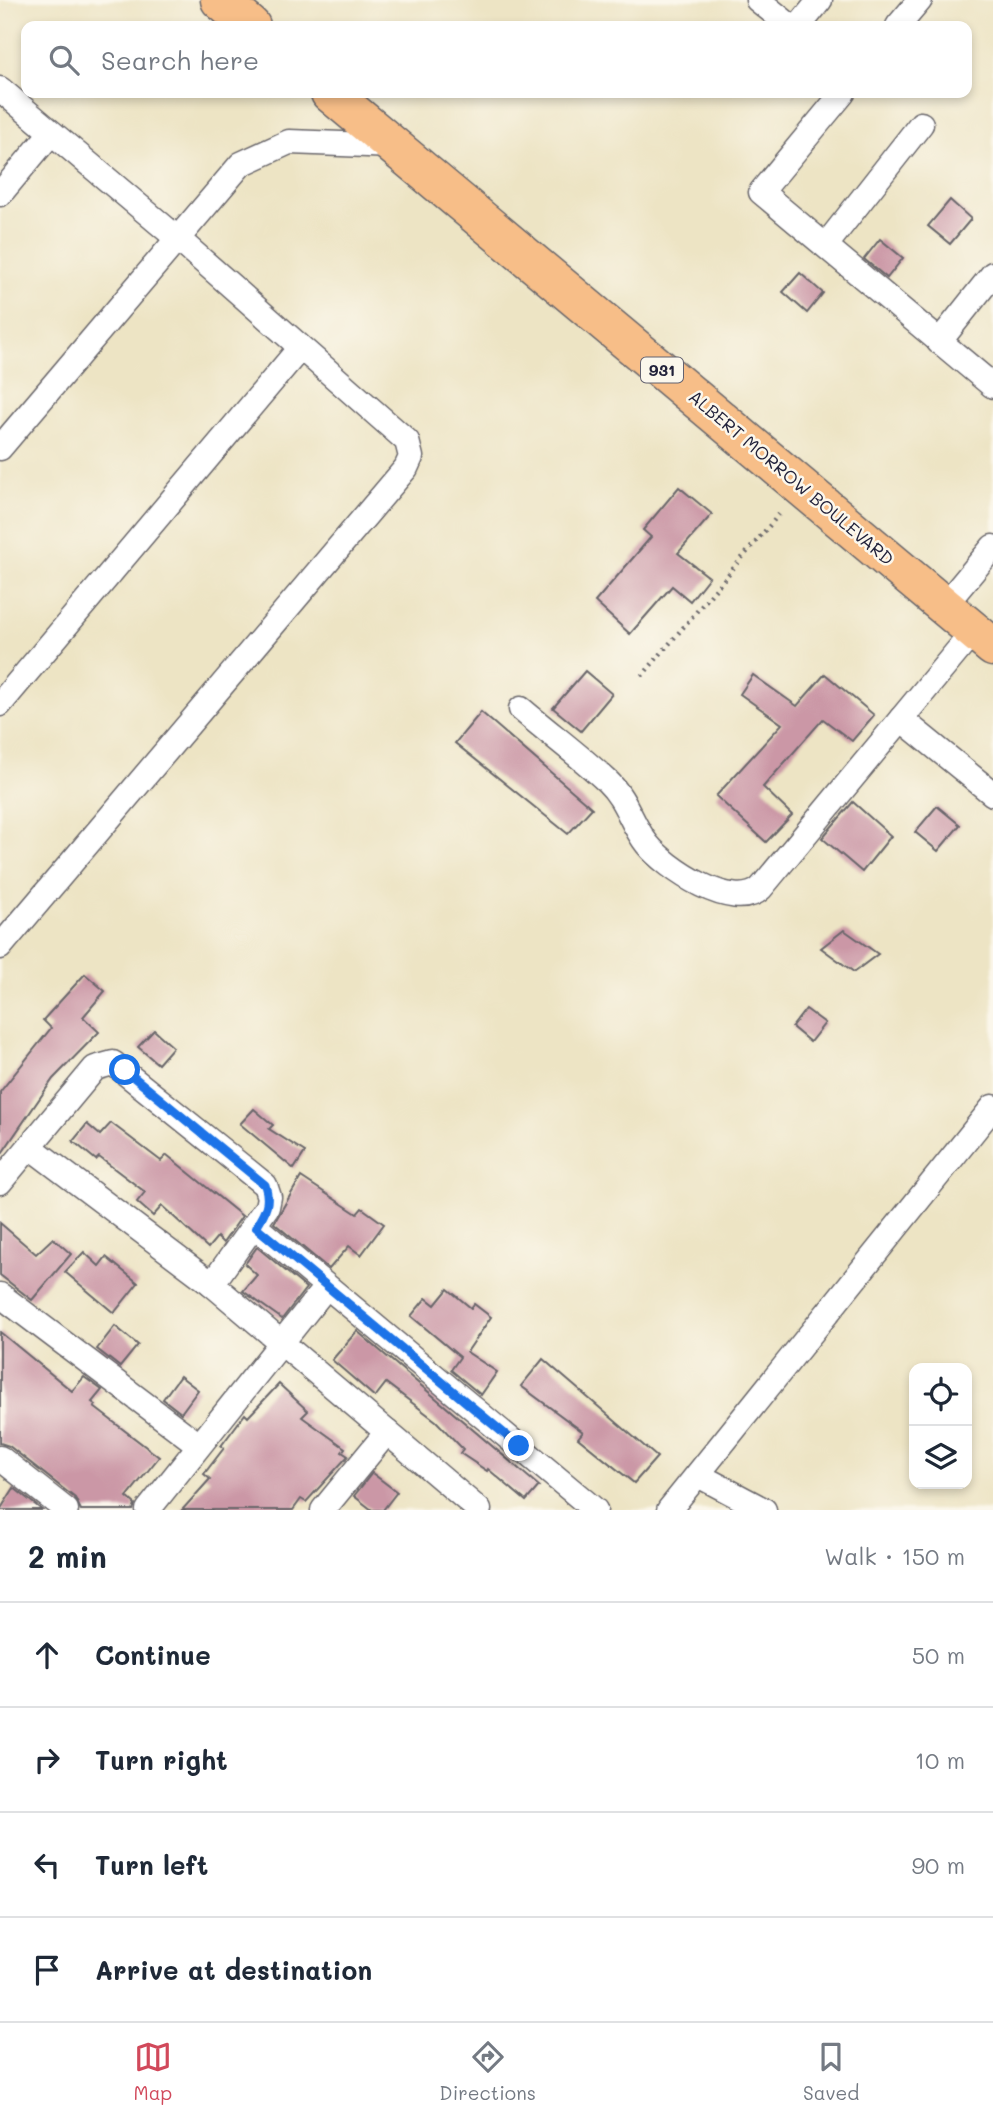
<!DOCTYPE html>
<html lang="en">
<head>
<meta charset="utf-8">
<style>
	:root { --surface:#fff; --page:#f2f2f3; --text:#1f2937; --muted:#747a83; --line:#e0e1e3; --accent:#d1495b }
	body { margin:0; font-family:Mali,sans-serif; background:var(--page); color:var(--text) }
	.controls { position:absolute; right:21px; bottom:21px; display:grid; overflow:hidden; border-radius:14px; box-shadow:0 4px 10px #0003 }
	.controls button { width:63px; height:63px; display:grid; place-items:center; padding:0; border:0; border-bottom:2px solid var(--line); background:var(--surface); color:var(--text); font:35px sans-serif }
	.stop { position:absolute; width:21px; height:21px; margin:-16px; border:5px solid #1a73e8; border-radius:50%; background:#fff }
	.stop.end { background:#1a73e8; border-color:#fff; box-shadow:0 2px 7px #0008 }
	.list { margin:0; padding:0; list-style:none }
	h2 { display:flex; justify-content:space-between; align-items:center; height:91px; margin:0; padding:0 28px; font-size:30px }
	h2 small { font-size:23px; font-weight:400; color:var(--muted) }
	.list li { display:grid; grid-template-columns:46px 1fr auto; gap:21px; align-items:center; box-sizing:border-box; height:105px; padding:0 28px; border-top:2px solid var(--line) }
	.list b { display:block; font-size:26px; white-space:nowrap }
	.list em { font-size:23px; font-style:normal; color:var(--muted) }
	.icon { flex:none; width:38px; height:38px; fill:none; stroke:currentColor; stroke-width:2; stroke-linecap:round; stroke-linejoin:round }
	.map { position:relative; flex:none; width:993px; height:1510px; overflow:hidden }
	.search { position:absolute; background:var(--surface); box-shadow:0 4px 10px #0003; left:21px; right:21px; top:21px; height:77px; display:flex; align-items:center; gap:18px; box-sizing:border-box; padding:0 24px; border-radius:14px; color:var(--muted); font-size:26px }
	.sheet { height:511px; background:var(--surface) }
	nav { display:flex; justify-content:space-around; align-items:center; box-sizing:border-box; height:98px; border-top:2px solid var(--line); background:var(--surface); font-size:19px; color:var(--muted) }
	nav a { display:grid; justify-items:center; gap:4px }
	nav .on { color:var(--accent) }
	.map>svg:first-child { display:block }
	.building { fill:#cb97a6 }
	.lines { fill:none; stroke-linecap:round; stroke-linejoin:round }
	.minor-casing { stroke:#69666b; stroke-width:27 }
	.trunk-casing { stroke:#69666b; stroke-width:41 }
	.path { stroke:#69666b; stroke-width:4.5; stroke-dasharray:2 5; stroke-linecap:butt }
	.minor { stroke:#fff; stroke-width:24 }
	.trunk { stroke:#f7be88; stroke-width:38 }
	.route { stroke:#1a73e8; stroke-width:9 }
	.labels { text-anchor:middle; stroke-width:5; stroke-linejoin:round; paint-order:stroke }
	.shield { fill:#fbf7ec; stroke:#636270; stroke-width:2 }
	.shield-label { font-size:16px; font-weight:bold; fill:#22223b }
	.street-label { font-size:18px; fill:#22223b; stroke:#fbf7ec }
</style>
</head>
<body>
<div class="map">
<svg width="993" height="1510" viewBox="0 0 993 1510">
	<rect width="100%" height="100%" fill="#fbf7ec"/>
	<filter id="ink" filterUnits="userSpaceOnUse"><feTurbulence type="fractalNoise" baseFrequency=".0143" numOctaves="2"/><feDisplacementMap in="SourceGraphic" scale="14" xChannelSelector="R" yChannelSelector="G"/><feConvolveMatrix kernelMatrix="1 2 1 2 8 2 1 2 1" color-interpolation-filters="sRGB"/></filter>
	<filter id="wash" filterUnits="userSpaceOnUse"><feTurbulence type="fractalNoise" baseFrequency=".00686" numOctaves="4" result="noise"/><feDisplacementMap in="SourceGraphic" scale="28" xChannelSelector="R" yChannelSelector="G"/><feGaussianBlur stdDeviation="1.57" result="paint"/><feColorMatrix in="noise" values="0 0 0 0 0 0 0 0 0 0 0 0 0 0 0 0 0 1.4 0 .05"/><feComposite in="paint" operator="in"/></filter>
	<g filter="url(#wash)">
		<rect width="100%" height="100%" fill="#ede4c4"/>
		<g id="blocks">
			<g class="building">
				<polygon points="950,200 971,219 950,244 928,226"/>
				<polygon points="880,239 903,258 887,278 864,259"/>
				<polygon points="800,273 823,293 807,313 783,292"/>
				<polygon points="679,487 712,514 678,553 709,577 690,601 672,586 630,634 595,602 651,537 643,530"/>
				<polygon points="585,671 612,694 581,731 553,708"/>
				<polygon points="825,674 874,715 852,741 823,719 763,787 792,815 766,842 716,796 782,724 740,694 753,675 797,706"/>
				<polygon points="481,712 592,808 568,834 455,743"/>
				<polygon points="853,802 891,836 862,872 822,838"/>
				<polygon points="937,806 960,825 938,851 915,832"/>
				<polygon points="844,930 878,954 854,972 821,948"/>
				<polygon points="85,974 105,991 83,1017 99,1032 53,1079 0,1156 0,1092 51,1028 43,1020"/>
				<polygon points="806,1009 825,1023 810,1042 792,1027"/>
				<polygon points="154,1030 173,1047 158,1064 138,1047"/>
				<polygon points="254,1109 273,1125 269,1129 305,1152 294,1169 240,1124"/>
				<polygon points="111,1123 161,1161 167,1155 242,1216 223,1243 217,1237 208,1248 162,1206 153,1216 137,1202 145,1192 99,1157 96,1160 73,1141 87,1124 100,1135"/>
				<polygon points="301,1177 357,1214 362,1208 384,1224 361,1255 349,1246 329,1269 274,1223"/>
				<polygon points="0,1223 36,1254 53,1238 71,1254 32,1300 0,1275"/>
				<polygon points="257,1247 306,1288 282,1319 243,1291 257,1275 245,1264"/>
				<polygon points="84,1252 99,1266 106,1257 138,1283 114,1313 65,1272"/>
				<polygon points="448,1289 471,1308 474,1304 491,1317 467,1352 497,1372 481,1395 451,1370 460,1357 411,1316 426,1298 435,1305"/>
				<polygon points="115,1326 138,1345 120,1367 97,1349"/>
				<polygon points="357,1331 539,1486 526,1501 488,1469 487,1471 460,1453 463,1449 436,1421 386,1383 375,1397 332,1360"/>
				<polygon points="0,1332 72,1391 84,1377 102,1390 92,1402 96,1405 94,1407 159,1457 127,1497 135,1504 133,1510 81,1510 75,1498 9,1446 0,1443"/>
				<polygon points="543,1359 657,1457 634,1483 578,1438 583,1432 521,1386"/>
				<polygon points="180,1376 198,1390 181,1413 163,1399"/>
				<polygon points="279,1384 308,1411 302,1417 345,1448 342,1452 348,1456 306,1502 301,1499 293,1510 182,1510 210,1479 204,1474 224,1448 221,1446 245,1414 248,1417"/>
				<polygon points="372,1473 397,1492 383,1510 372,1510 354,1496"/>
				<polygon points="14,1488 42,1510 0,1510"/>
			</g>
		</g>
	</g>
	<g filter="url(#ink)">
		<use href="#blocks" fill-opacity="0" stroke="#69666b" stroke-width="2"/>
		<g class="lines">
			<defs>
				<g id="minor">
					<polyline points="758,0 790,26"/>
					<polyline points="799,26 820,0"/>
					<polyline points="898,26 920,0"/>
					<polyline points="0,89 178,239 407,441 411,457 406,468 0,947"/>
					<polyline points="843,93 761,192 993,386"/>
					<polyline points="0,194 51,133"/>
					<polyline points="826,245 921,124"/>
					<polyline points="939,342 993,274"/>
					<polyline points="0,448 241,164 289,142 394,146"/>
					<polyline points="944,606 993,547"/>
					<polyline points="0,704 300,348"/>
					<path d="M521 709C549 733 580 756 607 781 627 800 631 824 647 844 666 868 734 914 761 888L974 631"/>
					<polyline points="901,719 993,794"/>
					<polyline points="30,1147 212,1284 479,1510"/>
					<polyline points="0,1182 95,1068 113,1063 265,1185 269,1197 267,1207 212,1284"/>
					<polyline points="256,1227 595,1510"/>
					<polyline points="0,1295 199,1445"/>
					<polyline points="0,1458 66,1510"/>
					<polyline points="698,1475 764,1510"/>
					<polyline points="148,1510 326,1287"/>
					<polyline points="323,1510 387,1432"/>
					<polyline points="669,1510 993,1107"/>
				</g>
				<g id="trunk">
					<polyline points="220,0 251,26"/>
					<polyline points="330,93 993,647"/>
				</g>
			</defs>
			<use href="#minor" class="minor-casing"/>
			<use href="#trunk" class="trunk-casing"/>
			<polyline class="path" points="642,676 781,512"/>
			<use href="#minor" class="minor"/>
			<use href="#trunk" class="trunk"/>
		</g>
	</g>
	<g class="lines" filter="url(#ink)">
		<path class="route" d="M125 1070 265 1185C271 1203 265 1212 256 1227L519 1446"/>
	</g>
	<g class="labels">
		<rect class="shield" x="641" y="357.5" width="42" height="25" rx="5"/>
		<g class="shield-label">
			<text x="662" y="376">931</text>
		</g>
		<g class="street-label">
			<text transform="translate(791 478) rotate(40)" y="6">ALBERT MORROW BOULEVARD</text>
		</g>
	</g>
</svg>
<div class="controls">
<button><svg class="icon" aria-label="locate" viewBox="0 0 24 24"><circle cx="12" cy="12" r="6"/><path d="M12 2v4M12 18v4M2 12h4M18 12h4"/></svg></button>
<button><svg class="icon" aria-label="layers" viewBox="0 0 24 24"><path d="M12 4l9 5-9 5-9-5zM3 14l9 5 9-5"/></svg></button>
</div>
<div class="stop" style="left:125px;top:1070px"></div>
<div class="stop end" style="left:519px;top:1446px"></div>
<div class="search"><svg class="icon" aria-label="search" viewBox="0 0 24 24"><circle cx="10" cy="10" r="6"/><path d="M15 15l6 6"/></svg>Search here</div>
</div>
<section class="sheet">
<h2>2 min<small>Walk · 150 m</small></h2>
<ul class="list">
<li><svg class="icon" aria-label="ahead" viewBox="0 0 24 24"><path d="M12 20V5M6 11l6-6 6 6"/></svg><div><b>Continue</b></div><em>50 m</em></li>
<li><svg class="icon" aria-label="right" viewBox="0 0 24 24"><path d="M7 20v-9h11M14 6l5 5-5 5"/></svg><div><b>Turn right</b></div><em>10 m</em></li>
<li><svg class="icon" aria-label="left" viewBox="0 0 24 24"><path d="M17 20v-9H6M10 6l-5 5 5 5"/></svg><div><b>Turn left</b></div><em>90 m</em></li>
<li><svg class="icon" aria-label="arrive" viewBox="0 0 24 24"><path d="M6 21V4h12l-3 4 3 4H6"/></svg><div><b>Arrive at destination</b></div></li>
</ul>
</section>
<nav>
<a class="on"><svg class="icon" aria-label="map" viewBox="0 0 24 24"><path d="M3 6l6-2 6 2 6-2v14l-6 2-6-2-6 2zM9 4v14M15 6v14"/></svg>Map</a>
<a><svg class="icon" aria-label="directions" viewBox="0 0 24 24"><path d="M12 3l9 9-9 9-9-9zM9 14v-3h6M13 9l2 2-2 2"/></svg>Directions</a>
<a><svg class="icon" aria-label="saved" viewBox="0 0 24 24"><path d="M7 4h10v16l-5-4-5 4z"/></svg>Saved</a>
</nav>
</body>
</html>
